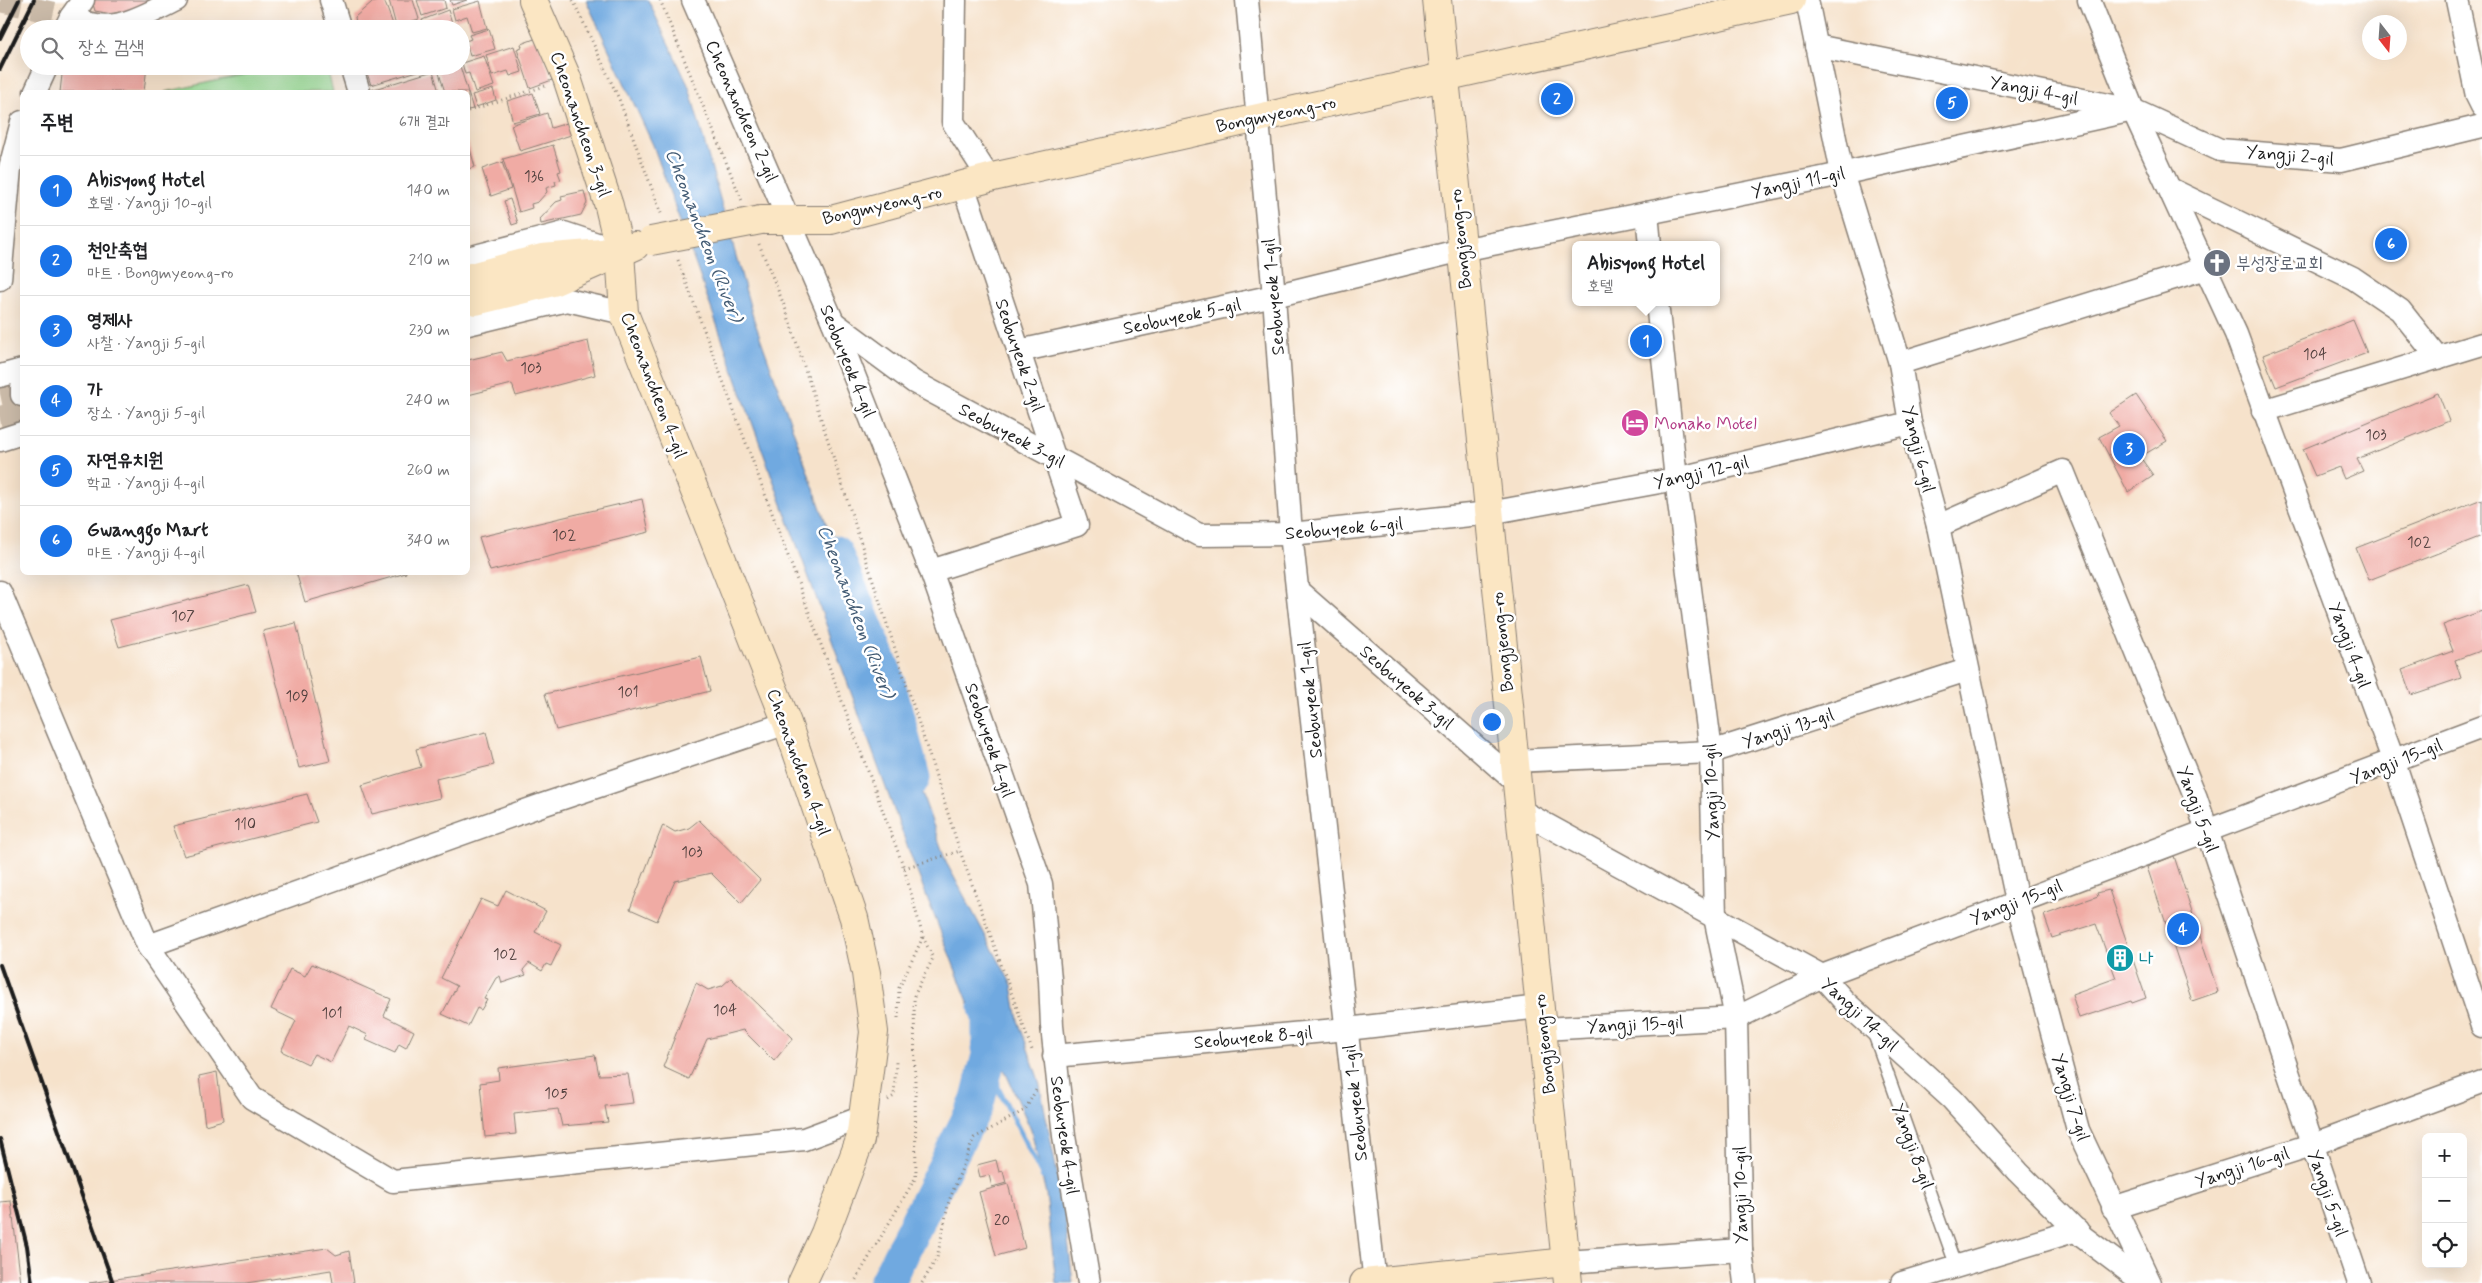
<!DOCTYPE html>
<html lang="ko">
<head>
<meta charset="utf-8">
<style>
	:root { --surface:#fff; --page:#f6f6f6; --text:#202124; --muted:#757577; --line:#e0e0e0; --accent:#1a73e8 }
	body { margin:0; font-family:Mynerve,"Poor Story",sans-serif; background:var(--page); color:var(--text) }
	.controls { position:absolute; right:15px; bottom:15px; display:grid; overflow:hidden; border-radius:8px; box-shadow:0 5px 20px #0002 }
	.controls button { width:45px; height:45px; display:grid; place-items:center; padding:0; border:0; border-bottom:1px solid var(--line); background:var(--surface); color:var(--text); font:25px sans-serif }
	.compass { position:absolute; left:2362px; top:15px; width:45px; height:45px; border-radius:50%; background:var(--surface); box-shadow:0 5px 20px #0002; rotate:163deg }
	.you { position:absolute; left:1491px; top:721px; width:18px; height:18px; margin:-12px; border:4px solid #fff; border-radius:50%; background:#1a73e8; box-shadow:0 0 0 8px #1a73e833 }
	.badge { display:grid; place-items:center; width:32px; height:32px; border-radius:50%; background:var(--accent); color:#fff; font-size:16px; font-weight:700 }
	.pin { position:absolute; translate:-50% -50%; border:2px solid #fff; box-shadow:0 1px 5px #0006 }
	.popup { position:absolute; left:1572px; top:241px; width:148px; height:65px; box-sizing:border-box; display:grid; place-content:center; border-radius:8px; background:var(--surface); filter:drop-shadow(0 1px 4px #0005); font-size:16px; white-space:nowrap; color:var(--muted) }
	.popup b { font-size:19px; color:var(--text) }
	.popup::after { content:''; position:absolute; left:50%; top:100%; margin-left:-10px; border:10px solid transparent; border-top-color:var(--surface) }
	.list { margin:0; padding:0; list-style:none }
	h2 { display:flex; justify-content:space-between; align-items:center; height:65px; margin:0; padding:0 20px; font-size:21px }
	h2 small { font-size:16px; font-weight:400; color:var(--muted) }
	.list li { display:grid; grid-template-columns:32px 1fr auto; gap:15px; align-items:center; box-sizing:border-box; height:70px; padding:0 20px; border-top:1px solid var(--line) }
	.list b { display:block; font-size:19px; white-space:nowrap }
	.list p { margin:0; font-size:16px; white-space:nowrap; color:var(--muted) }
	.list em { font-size:16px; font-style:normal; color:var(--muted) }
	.icon { flex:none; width:28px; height:28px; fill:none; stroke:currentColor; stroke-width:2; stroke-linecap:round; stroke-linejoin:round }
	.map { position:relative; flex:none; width:2482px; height:1283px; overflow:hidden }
	.search { position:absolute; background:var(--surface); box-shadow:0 5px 20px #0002; left:20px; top:20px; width:450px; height:55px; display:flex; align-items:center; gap:12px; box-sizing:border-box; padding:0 18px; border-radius:28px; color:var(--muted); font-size:19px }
	.panel { position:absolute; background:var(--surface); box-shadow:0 5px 20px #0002; left:20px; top:90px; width:450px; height:485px; border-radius:8px }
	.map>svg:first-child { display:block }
	.green { fill:#9bde96; stroke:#5c7d59 }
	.water { fill:#70a9e0; stroke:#46627e }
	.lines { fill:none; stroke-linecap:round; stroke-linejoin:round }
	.stream { stroke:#70a9e0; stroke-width:5.5 }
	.river { stroke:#70a9e0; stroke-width:35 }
	.building { fill:#f0aba4 }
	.street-tunnel { stroke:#cabaa8; stroke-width:22; stroke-dasharray:22 11; stroke-linecap:butt }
	.secondary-tunnel { stroke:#cabaa8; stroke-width:28; stroke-dasharray:28 14; stroke-linecap:butt }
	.lane-casing { stroke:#897f74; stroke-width:14 }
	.street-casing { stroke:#897f74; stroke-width:25 }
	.secondary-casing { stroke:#897f74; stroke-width:30 }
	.path { stroke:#897f74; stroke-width:3; stroke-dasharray:1 4; stroke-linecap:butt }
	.lane { stroke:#fff; stroke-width:11 }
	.street { stroke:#fff; stroke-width:22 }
	.secondary { stroke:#fbe6c3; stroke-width:28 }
	.rail { stroke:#1c1c1c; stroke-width:4 }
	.secondary-bridge-casing { stroke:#897f74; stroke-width:30; stroke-linecap:butt }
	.secondary-bridge { stroke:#fbe6c3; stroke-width:28 }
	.labels { text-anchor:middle; stroke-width:5; stroke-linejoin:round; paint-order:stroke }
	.number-label { font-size:15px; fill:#51403e }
	.street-label { font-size:18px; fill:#1c1c1c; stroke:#fff }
	.worship-label { font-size:18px; fill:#5b616d; stroke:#fff; text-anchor:start }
	.hotel-label { font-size:18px; fill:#b23c85; stroke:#fff; text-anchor:start }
	.culture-label { font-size:18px; fill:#0d838f; stroke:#fff; text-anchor:start }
	.water-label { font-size:19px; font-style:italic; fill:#425b74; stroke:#fff }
</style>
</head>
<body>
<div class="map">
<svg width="2482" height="1283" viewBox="0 0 2482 1283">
	<rect width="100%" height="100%" fill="#fff"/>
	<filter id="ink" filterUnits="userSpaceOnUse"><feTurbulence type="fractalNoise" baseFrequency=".02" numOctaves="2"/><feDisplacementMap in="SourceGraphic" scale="10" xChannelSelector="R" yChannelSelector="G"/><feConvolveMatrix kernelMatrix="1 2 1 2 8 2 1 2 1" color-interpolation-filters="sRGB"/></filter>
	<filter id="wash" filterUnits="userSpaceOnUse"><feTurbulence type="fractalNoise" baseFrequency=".0096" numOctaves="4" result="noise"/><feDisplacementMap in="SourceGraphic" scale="20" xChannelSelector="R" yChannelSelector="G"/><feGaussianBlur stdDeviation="1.12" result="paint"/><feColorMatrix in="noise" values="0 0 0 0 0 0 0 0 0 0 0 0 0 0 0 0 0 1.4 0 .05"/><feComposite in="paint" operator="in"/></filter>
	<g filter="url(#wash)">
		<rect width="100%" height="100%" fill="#f6e2cb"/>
		<polygon class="green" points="283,66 319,66 328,72 333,92 165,92"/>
		<polygon class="water" points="586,0 648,0 689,87 753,317 947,864 1012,985 1018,1020 1039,1081 1064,1208 1073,1283 1056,1283 1046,1194 1031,1130 1005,1071 989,1055 912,859 742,395 653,145"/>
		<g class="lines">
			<polyline class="stream" points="994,1055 998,1088 1043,1177"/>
			<g class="river">
				<polyline points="835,553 886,676 913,778"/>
				<polyline points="886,1283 977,1103 989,1055 989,1015 986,1008"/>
			</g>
		</g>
		<g id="blocks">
			<g class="building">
				<polygon points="92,0 157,0 120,15 119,12 112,14 95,11"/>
				<polygon points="378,0 384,0 394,27 357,29 355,17 372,2"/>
				<polygon points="389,0 413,0 419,19 396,26"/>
				<polygon points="417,0 444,0 446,8 422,16"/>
				<polygon points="450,0 467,0 452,5"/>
				<polygon points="480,1 487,28 472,32 467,16 455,20 452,9"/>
				<polygon points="448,10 454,29 425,29 422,20"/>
				<polygon points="419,23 421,29 400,29 400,28"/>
				<polygon points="489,29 495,49 470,56 466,41 471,39 469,35"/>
				<polygon points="537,38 552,80 530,88 517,49 522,47 521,44"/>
				<polygon points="514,46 522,72 510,76 508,71 492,76 486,55"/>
				<polygon points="484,56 494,86 475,92 469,73 465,74 462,63"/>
				<polygon points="63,66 147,66 144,92 60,92"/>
				<polygon points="388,66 431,66 431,67 371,85 367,73"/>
				<polygon points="450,66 460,66 473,109 468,110 468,92 445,92 438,70"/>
				<polygon points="433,71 439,92 371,92 371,90"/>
				<polygon points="493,89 496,100 476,107 472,95"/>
				<polygon points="533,93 540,114 513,122 507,101"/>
				<polygon points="547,113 551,128 567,123 571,135 520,151 511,125"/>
				<polygon points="468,142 475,167 468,169"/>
				<polygon points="553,145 561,171 558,172 561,180 555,181 556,185 546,188 547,192 538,202 531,204 532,208 519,212 503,159"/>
				<polygon points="502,162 511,189 491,196 482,169"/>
				<polygon points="584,191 587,203 581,215 541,224 540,219 556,202 562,200 561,196"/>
				<polygon points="510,199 518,223 512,225 504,201"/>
				<polygon points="2353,320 2367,353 2276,387 2263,355"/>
				<polygon points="588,341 595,375 516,396 512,384 468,395 468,360 502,352 507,361"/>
				<polygon points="2438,393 2449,421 2357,459 2363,471 2344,479 2339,467 2315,476 2303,449"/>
				<polygon points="2136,395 2167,441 2140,457 2153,475 2128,492 2099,437 2119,426 2109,413"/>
				<polygon points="642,499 649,532 490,571 479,537"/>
				<polygon points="2482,499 2482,536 2369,580 2356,548"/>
				<polygon points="296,572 406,572 406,573 305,602"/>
				<polygon points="248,585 256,612 119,647 110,620"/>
				<polygon points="2482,611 2482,650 2455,660 2461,678 2411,695 2402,670 2453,651 2443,625"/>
				<polygon points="296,623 330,761 299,768 263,631"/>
				<polygon points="701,657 710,691 556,730 545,694"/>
				<polygon points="486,732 494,765 436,779 440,798 372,814 362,785 421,767 416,749"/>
				<polygon points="307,794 317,822 184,856 173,826"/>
				<polygon points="699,820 760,880 741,903 711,873 675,881 657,921 630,909 663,825 675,832 689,828"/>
				<polygon points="2174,856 2218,992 2192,1001 2147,867"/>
				<polygon points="506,890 546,911 535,932 561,945 551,966 546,964 542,971 529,963 523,970 526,975 502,983 500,976 496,978 484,999 487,1000 481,1010 477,1008 468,1026 442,1014 457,986 441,978 481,899 498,906"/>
				<polygon points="2109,890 2146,998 2132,1003 2131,1001 2079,1018 2072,994 2116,978 2096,924 2052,938 2044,915 2098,896 2097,893"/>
				<polygon points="312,964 391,999 384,1016 414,1031 406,1048 399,1044 395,1053 366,1040 368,1035 349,1026 331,1062 314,1054 308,1064 281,1051 296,1021 271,1009 290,969 305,976"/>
				<polygon points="731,978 793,1038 774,1061 743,1030 707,1039 689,1079 663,1067 696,983 708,990 722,986"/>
				<polygon points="595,1055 599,1075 628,1074 633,1103 605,1106 608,1122 562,1126 558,1109 514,1114 516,1134 485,1137 480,1083 499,1080 498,1068"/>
				<polygon points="217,1072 223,1120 205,1125 199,1076"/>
				<polygon points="996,1160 999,1172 1003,1171 1006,1183 992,1187 989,1175 980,1177 977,1165"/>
				<polygon points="1008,1184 1025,1248 996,1256 979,1192"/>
				<polygon points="11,1201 21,1283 0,1283 0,1202"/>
				<polygon points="327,1248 336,1255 349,1251 354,1283 333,1283 331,1270 246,1283 89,1283"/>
			</g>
		</g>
	</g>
	<g filter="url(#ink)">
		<use href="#blocks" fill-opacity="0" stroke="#897f74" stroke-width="1"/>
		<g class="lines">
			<polyline class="street-tunnel" points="0,1 71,17"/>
			<g class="secondary-tunnel">
				<polyline points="0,394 22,389"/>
				<polyline points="0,420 22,415"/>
			</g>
			<defs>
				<polyline id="lane" points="1873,1032 1952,1255 1961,1266"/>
				<g id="street">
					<polyline points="331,0 340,29"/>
					<polyline points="693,0 833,322 931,571 1041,884 1050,979 1052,1026 1064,1136 1089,1283"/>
					<polyline points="955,0 953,122 989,178"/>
					<polyline points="1247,0 1274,296 1291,534 1375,1283"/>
					<polyline points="1807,0 1842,173 1900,363 1910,423 1938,526 2017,901 2078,1130 2150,1283"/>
					<polyline points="2089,0 2133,110 2236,334 2394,762 2482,1026"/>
					<polyline points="2457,0 2477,96 2482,106"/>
					<polyline points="71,17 83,0"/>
					<path d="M65 29 71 17C112 38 140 17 176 0"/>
					<polyline points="1816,46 2133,110 2220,150 2341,160 2482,126"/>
					<polyline points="351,66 359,92"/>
					<polyline points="35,92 47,66"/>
					<polyline points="2172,190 2353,278 2400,310 2438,358"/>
					<polyline points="1647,213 1650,245"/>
					<polyline points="468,258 564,233 615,250"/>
					<polyline points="0,279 10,168 22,122"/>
					<polyline points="1657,302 1676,479 1711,752 1715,917 1736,1018 1741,1250 1745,1283"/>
					<polyline points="833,322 914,382 1199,535 1291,534 1489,513 1676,479 1910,423"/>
					<polyline points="468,324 567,300 624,313"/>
					<polyline points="1019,351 1274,296 1462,250 1827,177 2133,110"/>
					<polyline points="1900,363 2206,268"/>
					<polyline points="0,376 22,370"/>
					<polyline points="22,388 22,395"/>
					<polyline points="2263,411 2482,344"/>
					<polyline points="0,440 22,433"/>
					<polyline points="1938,526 2063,471 2196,798 2359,1283"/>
					<polyline points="931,571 1077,525 963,185"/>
					<polyline points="1298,591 1517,783"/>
					<polyline points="0,592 148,946 539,806 787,723"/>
					<polyline points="1515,761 1711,752 1967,670"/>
					<polyline points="1521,811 1822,976 1845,1002 1952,1099 2018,1172 2083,1237 2144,1283"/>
					<polyline points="148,946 252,1098 393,1181 804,1139 863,1117"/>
					<polyline points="1543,1029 1736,1018 1822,976 2482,727"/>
					<polyline points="1054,1056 1347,1029 1540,1007"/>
					<polyline points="2113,1208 2311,1145 2482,1082"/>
					<polyline points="1566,1262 1741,1250"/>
					<polyline points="1902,1283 2077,1230"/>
				</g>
				<g id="secondary">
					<polyline points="533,0 567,78 609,206 620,252 624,313 787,723 854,918 866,973 874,1032 860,1140 825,1233 802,1283"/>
					<polyline points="1437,0 1568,1283"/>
					<polyline points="761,220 831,220 997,176 1791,0"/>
					<polyline points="471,277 542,258 602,253"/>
					<polyline points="476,301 553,282 635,246"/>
					<polyline points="1364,1283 1566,1262"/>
				</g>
			</defs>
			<use href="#lane" class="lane-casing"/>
			<use href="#street" class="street-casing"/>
			<use href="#secondary" class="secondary-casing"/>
			<g class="path">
				<polyline points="573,0 619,99 662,216"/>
				<polyline points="660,0 742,201"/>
				<polyline points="468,111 545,86"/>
				<polyline points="759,244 786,310 960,851 1032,1050"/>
				<polyline points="678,260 904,868 923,937 933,958 914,996 916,1177 854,1283"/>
				<polyline points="904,868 960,851"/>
				<polyline points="898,1018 899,988 923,937"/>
				<polyline points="888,1100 894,1096 896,1062"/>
				<polyline points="922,1283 937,1258 949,1201 974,1138 1025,1110 1037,1088"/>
			</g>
			<use href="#lane" class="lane"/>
			<use href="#street" class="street"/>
			<use href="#secondary" class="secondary"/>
			<g class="rail">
				<polyline points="0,38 19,0"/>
				<polyline points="0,69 34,0"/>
				<polyline points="0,965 113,1283"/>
				<polyline points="0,1139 27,1246 32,1283"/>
			</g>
			<defs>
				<polyline id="secondary-bridge" points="651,241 761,220"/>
			</defs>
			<use href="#secondary-bridge" class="secondary-bridge-casing"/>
			<use href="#secondary-bridge" class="secondary-bridge"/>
		</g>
	</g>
	<defs>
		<symbol id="church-disc" viewBox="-11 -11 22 22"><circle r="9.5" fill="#6b7280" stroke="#fff"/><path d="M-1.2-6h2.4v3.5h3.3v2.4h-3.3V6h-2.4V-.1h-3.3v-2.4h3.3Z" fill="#fff"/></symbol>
		<symbol id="hotel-disc" viewBox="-11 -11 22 22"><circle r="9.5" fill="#d1479c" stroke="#fff"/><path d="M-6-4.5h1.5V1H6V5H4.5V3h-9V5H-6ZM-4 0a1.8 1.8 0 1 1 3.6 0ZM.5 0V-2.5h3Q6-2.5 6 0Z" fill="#fff"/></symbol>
		<symbol id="building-disc" viewBox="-11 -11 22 22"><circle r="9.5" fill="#0f9aa8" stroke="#fff"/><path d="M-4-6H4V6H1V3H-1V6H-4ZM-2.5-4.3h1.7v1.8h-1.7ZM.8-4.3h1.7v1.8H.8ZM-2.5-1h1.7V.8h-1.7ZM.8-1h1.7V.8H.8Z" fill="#fff"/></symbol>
	</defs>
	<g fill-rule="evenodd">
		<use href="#church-disc" x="2201" y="247" width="32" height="32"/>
		<use href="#hotel-disc" x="1619" y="407" width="32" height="32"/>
		<use href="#building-disc" x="2104" y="942" width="32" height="32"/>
	</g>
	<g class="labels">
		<g class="number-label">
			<text x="534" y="181">136</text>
			<text x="2315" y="359">104</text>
			<text x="531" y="373">103</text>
			<text x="2376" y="440">103</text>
			<text x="564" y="540">102</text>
			<text x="2419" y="547">102</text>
			<text x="183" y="621">107</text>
			<text x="628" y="697">101</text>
			<text x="297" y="701">109</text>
			<text x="245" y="829">110</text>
			<text x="692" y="857">103</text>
			<text x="505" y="959">102</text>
			<text x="725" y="1015">104</text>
			<text x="332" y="1018">101</text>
			<text x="556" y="1098">105</text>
			<text x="1002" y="1225">20</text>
		</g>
		<g class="street-label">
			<text transform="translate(2034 90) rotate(11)" y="6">Yangji 4-gil</text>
			<text transform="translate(742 111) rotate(66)" y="6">Cheonancheon 2-gil</text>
			<text transform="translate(1276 114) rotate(-12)" y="6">Bongmyeong-ro</text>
			<text transform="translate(581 124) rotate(71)" y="6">Cheonancheon 3-gil</text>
			<text transform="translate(2290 155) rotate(5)" y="6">Yangji 2-gil</text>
			<text transform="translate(1798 182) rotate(-12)" y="6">Yangji 11-gil</text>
			<text transform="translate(882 205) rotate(-13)" y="6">Bongmyeong-ro</text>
			<text transform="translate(1460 239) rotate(-96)" y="6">Bongjeong-ro</text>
			<text transform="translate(1273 297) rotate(-95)" y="6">Seobuyeok 1-gil</text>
			<text transform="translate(1182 316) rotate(-12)" y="6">Seobuyeok 5-gil</text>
			<text transform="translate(1020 355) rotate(71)" y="6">Seobuyeok 2-gil</text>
			<text transform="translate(848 361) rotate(68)" y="6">Seobuyeok 4-gil</text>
			<text transform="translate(654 385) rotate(69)" y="6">Cheonancheon 4-gil</text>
			<text transform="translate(1012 435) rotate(28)" y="6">Seobuyeok 3-gil</text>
			<text transform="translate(1919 449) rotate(76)" y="6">Yangji 6-gil</text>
			<text transform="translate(1701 472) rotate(-13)" y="6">Yangji 12-gil</text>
			<text transform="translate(1344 528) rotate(-5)" y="6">Seobuyeok 6-gil</text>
			<text transform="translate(1502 642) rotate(-96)" y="6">Bongjeong-ro</text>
			<text transform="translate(2350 645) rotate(70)" y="6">Yangji 4-gil</text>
			<text transform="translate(1407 687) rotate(41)" y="6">Seobuyeok 3-gil</text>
			<text transform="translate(1310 700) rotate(-96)" y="6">Seobuyeok 1-gil</text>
			<text transform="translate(1788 728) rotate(-18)" y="6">Yangji 13-gil</text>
			<text transform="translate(990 740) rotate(71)" y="6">Seobuyeok 4-gil</text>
			<text transform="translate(2396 761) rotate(-21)" y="6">Yangji 15-gil</text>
			<text transform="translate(799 762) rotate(70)" y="6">Cheonancheon 4-gil</text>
			<text transform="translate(1711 792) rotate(-92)" y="6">Yangji 10-gil</text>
			<text transform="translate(2198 809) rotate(70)" y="6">Yangji 5-gil</text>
			<text transform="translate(2016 902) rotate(-21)" y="6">Yangji 15-gil</text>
			<text transform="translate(1860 1014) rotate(43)" y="6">Yangji 14-gil</text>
			<text transform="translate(1635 1024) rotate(-3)" y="6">Yangji 15-gil</text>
			<text transform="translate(1253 1037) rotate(-5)" y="6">Seobuyeok 8-gil</text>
			<text transform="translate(1544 1044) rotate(-96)" y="6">Bongjeong-ro</text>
			<text transform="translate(2071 1097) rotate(73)" y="6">Yangji 7-gil</text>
			<text transform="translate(1355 1103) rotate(-96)" y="6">Seobuyeok 1-gil</text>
			<text transform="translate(1065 1135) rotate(82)" y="6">Seobuyeok 4-gil</text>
			<text transform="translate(1913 1146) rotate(70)" y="6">Yangji 8-gil</text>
			<text transform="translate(2242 1167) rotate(-18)" y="6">Yangji 16-gil</text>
			<text transform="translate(2328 1193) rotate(71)" y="6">Yangji 5-gil</text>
			<text transform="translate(1740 1195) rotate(-91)" y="6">Yangji 10-gil</text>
		</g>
		<g class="worship-label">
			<text x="2236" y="269">부성장로교회</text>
		</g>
		<g class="hotel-label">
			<text x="1654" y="429">Monako Motel</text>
		</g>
		<g class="culture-label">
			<text x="2139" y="964">나</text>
		</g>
		<g class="water-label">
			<text transform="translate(705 235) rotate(69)" y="7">Cheonancheon (River)</text>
			<text transform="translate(857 611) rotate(69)" y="7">Cheonancheon (River)</text>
		</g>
	</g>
</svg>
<div class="controls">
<button>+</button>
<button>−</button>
<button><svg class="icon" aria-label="locate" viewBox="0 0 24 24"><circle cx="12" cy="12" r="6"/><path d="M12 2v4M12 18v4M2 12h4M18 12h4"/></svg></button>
</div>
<svg class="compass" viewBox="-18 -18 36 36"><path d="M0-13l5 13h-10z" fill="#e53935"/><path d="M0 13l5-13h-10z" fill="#757577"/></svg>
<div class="you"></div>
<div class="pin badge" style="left:1646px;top:341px">1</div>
<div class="popup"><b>Abisyong Hotel</b>호텔</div>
<div class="pin badge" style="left:1557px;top:99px">2</div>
<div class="pin badge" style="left:2129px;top:449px">3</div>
<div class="pin badge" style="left:2183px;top:929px">4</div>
<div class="pin badge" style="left:1952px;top:103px">5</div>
<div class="pin badge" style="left:2391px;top:244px">6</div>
<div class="search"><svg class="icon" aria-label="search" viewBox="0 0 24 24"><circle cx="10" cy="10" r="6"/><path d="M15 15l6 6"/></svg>장소 검색</div>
<section class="panel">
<h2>주변<small>6개 결과</small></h2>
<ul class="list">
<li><span class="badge">1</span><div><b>Abisyong Hotel</b><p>호텔 · Yangji 10-gil</p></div><em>140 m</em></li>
<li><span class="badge">2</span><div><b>천안축협</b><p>마트 · Bongmyeong-ro</p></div><em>210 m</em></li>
<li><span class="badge">3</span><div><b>영제사</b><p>사찰 · Yangji 5-gil</p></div><em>230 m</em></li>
<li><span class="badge">4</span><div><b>가</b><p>장소 · Yangji 5-gil</p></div><em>240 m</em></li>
<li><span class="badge">5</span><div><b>자연유치원</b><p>학교 · Yangji 4-gil</p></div><em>260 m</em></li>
<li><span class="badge">6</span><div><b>Gwanggo Mart</b><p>마트 · Yangji 4-gil</p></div><em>340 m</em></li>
</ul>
</section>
</div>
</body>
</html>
